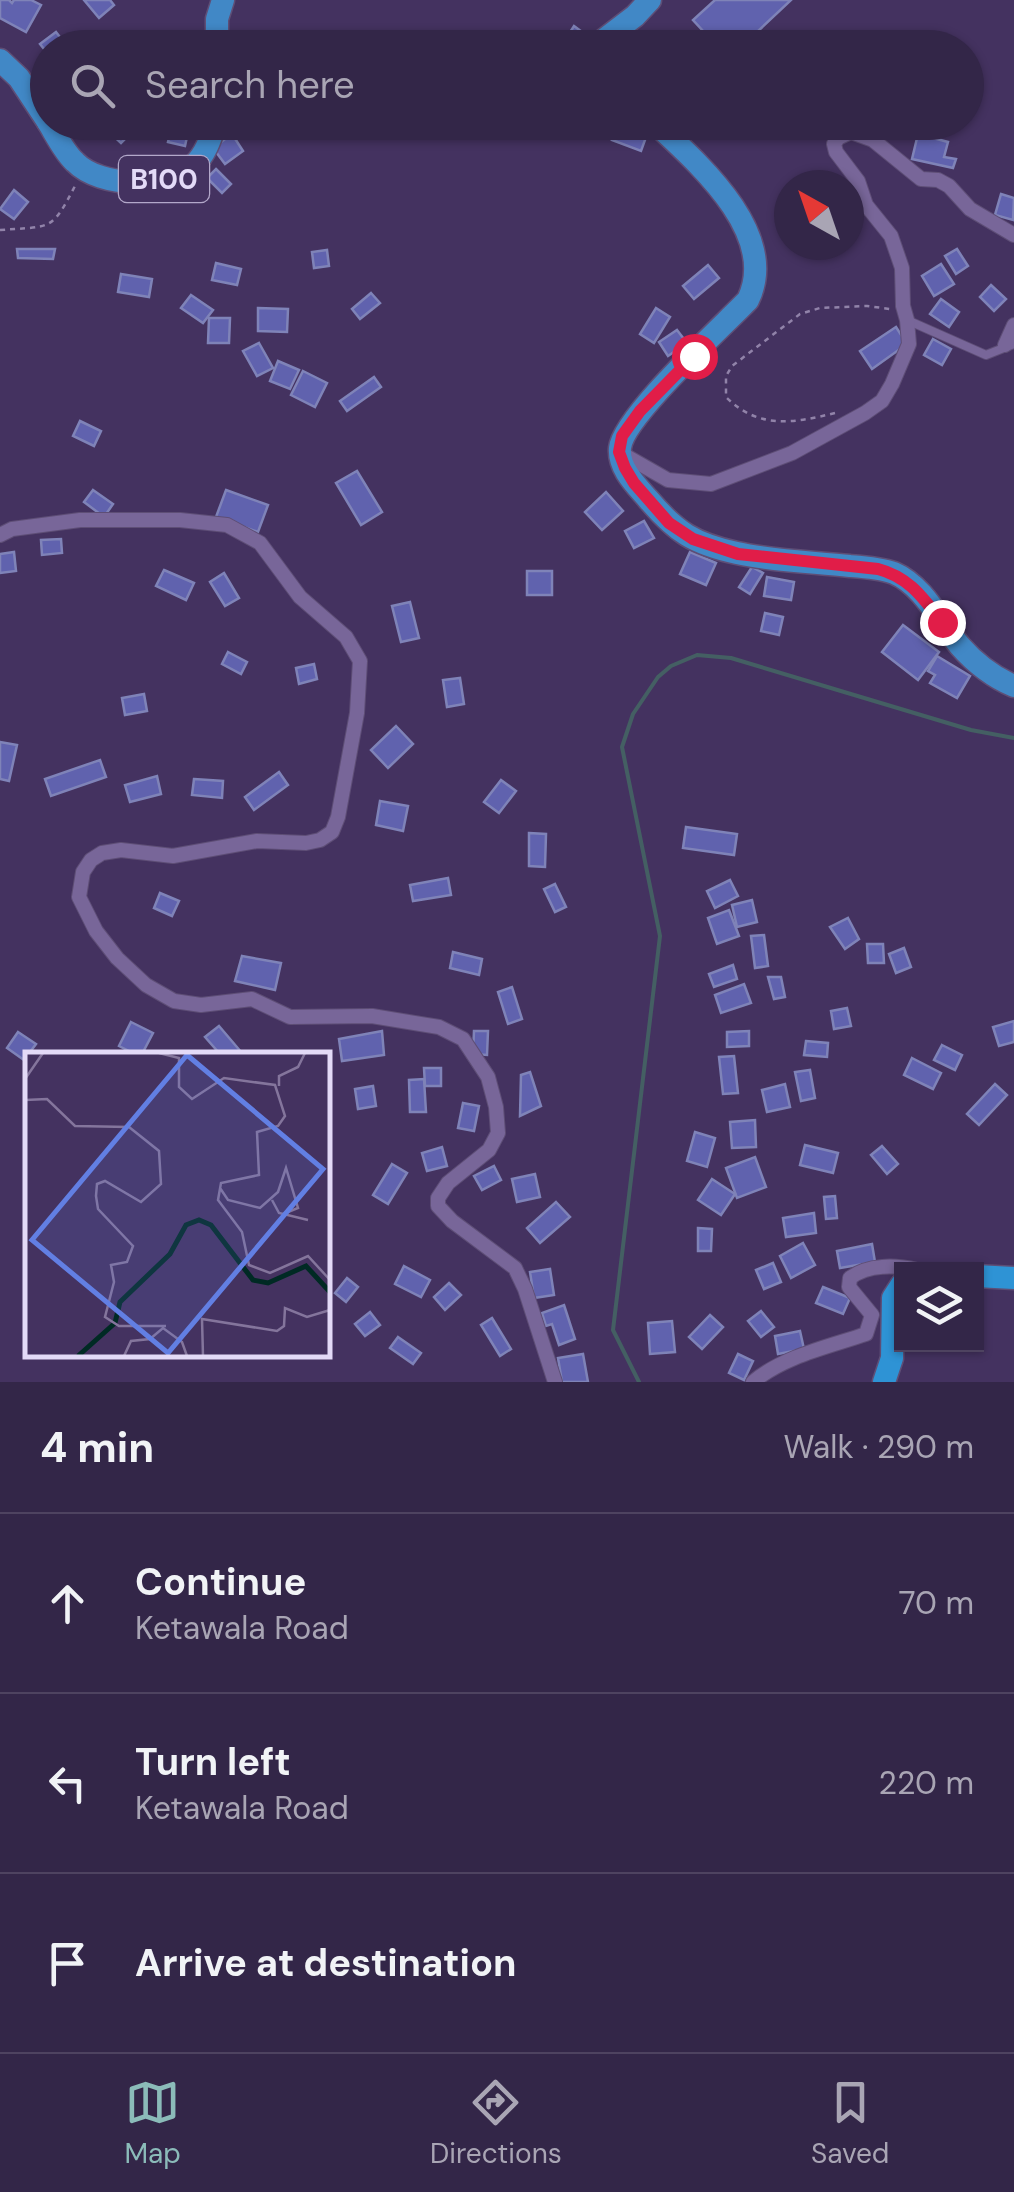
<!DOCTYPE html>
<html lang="en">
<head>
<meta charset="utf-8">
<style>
	:root { --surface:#332648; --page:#3b2e4f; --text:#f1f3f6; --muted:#a9a5b4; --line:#4e4360; --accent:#8bbbb9 }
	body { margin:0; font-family:"DM Sans",sans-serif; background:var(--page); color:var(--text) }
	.controls { position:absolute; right:30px; bottom:30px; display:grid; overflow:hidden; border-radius:0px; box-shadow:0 2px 8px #0004 }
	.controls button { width:90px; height:90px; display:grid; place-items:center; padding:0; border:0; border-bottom:2px solid var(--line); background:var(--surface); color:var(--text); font:50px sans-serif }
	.compass { position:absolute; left:774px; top:170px; width:90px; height:90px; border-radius:50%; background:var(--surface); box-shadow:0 2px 8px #0004; rotate:320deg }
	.stop { position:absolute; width:30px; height:30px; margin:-22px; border:8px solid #e11d48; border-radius:50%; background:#fff }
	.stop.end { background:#e11d48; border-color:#fff; box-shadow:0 2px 10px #0008 }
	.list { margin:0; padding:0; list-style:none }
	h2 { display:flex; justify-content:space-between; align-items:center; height:130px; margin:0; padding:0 40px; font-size:42px }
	h2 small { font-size:32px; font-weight:400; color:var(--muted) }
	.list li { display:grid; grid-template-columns:65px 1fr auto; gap:30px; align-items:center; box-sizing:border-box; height:180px; padding:0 40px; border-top:2px solid var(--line) }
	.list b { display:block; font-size:38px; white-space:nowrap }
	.list p { margin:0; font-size:32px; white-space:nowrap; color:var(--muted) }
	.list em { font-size:32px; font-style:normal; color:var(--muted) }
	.icon { flex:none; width:55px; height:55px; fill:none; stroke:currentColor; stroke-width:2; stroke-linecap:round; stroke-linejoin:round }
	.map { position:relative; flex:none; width:1014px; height:1382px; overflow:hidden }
	.search { position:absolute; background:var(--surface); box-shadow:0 2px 8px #0004; left:30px; right:30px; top:30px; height:110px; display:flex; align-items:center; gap:25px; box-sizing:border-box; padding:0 35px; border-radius:55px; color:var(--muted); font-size:38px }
	.sheet { height:670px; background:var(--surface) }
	nav { display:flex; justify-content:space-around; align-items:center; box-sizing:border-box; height:140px; border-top:2px solid var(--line); background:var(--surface); font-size:28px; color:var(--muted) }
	nav a { display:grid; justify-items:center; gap:5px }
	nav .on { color:var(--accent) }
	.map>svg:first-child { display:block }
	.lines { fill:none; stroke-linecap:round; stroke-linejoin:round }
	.stream { stroke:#445f63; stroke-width:4 }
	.building { fill:#6062ae; stroke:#7f83b8; stroke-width:2.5 }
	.service-casing { stroke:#5e4e76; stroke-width:10 }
	.minor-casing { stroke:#5e4e76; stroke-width:16 }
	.primary-casing { stroke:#5e4e76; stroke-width:25 }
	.trunk-casing { stroke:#5e4e76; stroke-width:25 }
	.path { stroke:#9183a9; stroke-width:2.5; stroke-dasharray:5 5; stroke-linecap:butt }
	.service { stroke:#786699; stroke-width:8 }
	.minor { stroke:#786699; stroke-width:14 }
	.primary { stroke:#4188c6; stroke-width:22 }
	.trunk { stroke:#2e93d5; stroke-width:22 }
	.route { stroke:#e11d48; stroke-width:12 }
	.labels { text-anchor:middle; stroke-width:8; stroke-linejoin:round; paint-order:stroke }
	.shield { fill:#443260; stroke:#b3a8ca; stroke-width:2.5 }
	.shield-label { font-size:28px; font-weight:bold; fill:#e3daf7 }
	.inset-river { fill:none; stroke:#002a24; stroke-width:5 }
	.inset-road { fill:none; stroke:#84759c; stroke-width:2.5 }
	.view { fill:#627fe3; fill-opacity:0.15; stroke:#627fe3; stroke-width:5 }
	.inset-edge { fill:none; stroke:#e3daf7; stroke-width:5 }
</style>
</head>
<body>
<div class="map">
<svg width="1014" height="1382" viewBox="0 0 1014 1382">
	<rect width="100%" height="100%" fill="#443260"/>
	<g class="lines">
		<polyline class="stream" points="639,1382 613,1330 660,936 622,747 633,714 658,677 671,666 697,655 731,658 971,730 1014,738"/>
	</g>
	<g class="building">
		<polygon points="0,0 9,0 12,3 14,0 31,0 41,5 26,32 0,18"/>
		<polygon points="84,0 110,0 114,5 99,18"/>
		<polygon points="715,0 791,0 740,48 707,48 697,37 703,31 693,20"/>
		<polygon points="574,26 589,37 581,48 576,48 565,40"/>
		<polygon points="56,32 67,46 48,48 48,54 40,44"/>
		<polygon points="114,122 120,122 131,133 121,143 107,130"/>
		<polygon points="619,122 632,122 649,129 641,151 612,140"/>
		<polygon points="172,124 189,128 185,146 168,142"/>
		<polygon points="232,134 243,151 225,164 213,148"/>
		<polygon points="918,134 948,142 944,157 956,159 953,168 912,159"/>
		<polygon points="216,169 231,184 222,193 207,178"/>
		<polygon points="14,190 28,202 14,219 0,209"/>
		<polygon points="1001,194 1014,198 1013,220 995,215"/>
		<polygon points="17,249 55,249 53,259 18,258"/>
		<polygon points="957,249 968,266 956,274 945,256"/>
		<polygon points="327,250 329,266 314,268 312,252"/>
		<polygon points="216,263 241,269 237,285 212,280"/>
		<polygon points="941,264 954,284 934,296 922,276"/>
		<polygon points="708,265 719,278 694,299 683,286"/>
		<polygon points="121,274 152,279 149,297 118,292"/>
		<polygon points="991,285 1006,299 994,311 980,297"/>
		<polygon points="371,293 380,303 360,319 352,309"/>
		<polygon points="191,295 213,310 203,323 181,308"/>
		<polygon points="941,299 959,312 949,327 930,314"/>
		<polygon points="258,308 288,309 287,332 258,331"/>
		<polygon points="656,308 670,317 654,343 640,334"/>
		<polygon points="209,318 230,318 229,343 208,343"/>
		<polygon points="896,327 907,344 872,369 860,351"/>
		<polygon points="677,330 687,343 668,356 659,342"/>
		<polygon points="933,339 951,349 942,365 924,355"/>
		<polygon points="259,343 273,368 257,376 243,351"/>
		<polygon points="278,361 299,370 290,389 270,381"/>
		<polygon points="303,371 327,383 315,407 291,395"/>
		<polygon points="374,377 381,387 347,411 340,401"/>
		<polygon points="80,421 101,431 94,446 73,436"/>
		<polygon points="357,471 382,512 361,525 336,483"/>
		<polygon points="93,490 113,504 104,517 84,502"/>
		<polygon points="226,490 268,505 258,532 216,517"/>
		<polygon points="606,492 623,511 602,530 585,512"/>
		<polygon points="644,521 654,538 634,548 625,531"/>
		<polygon points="61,539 62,553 42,555 41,540"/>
		<polygon points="14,552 16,571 0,573 0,554"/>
		<polygon points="690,552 716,563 706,585 680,574"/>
		<polygon points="752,567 763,573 750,594 739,587"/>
		<polygon points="164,570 194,583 186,600 156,586"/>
		<rect x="527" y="571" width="25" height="24"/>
		<polygon points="224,573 239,598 225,606 210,582"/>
		<polygon points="767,577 794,582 791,600 764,596"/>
		<polygon points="410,602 419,638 401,642 392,606"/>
		<polygon points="765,613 783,617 779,635 761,631"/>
		<polygon points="903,625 939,652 918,680 882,652"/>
		<polygon points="228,652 247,662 241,674 222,664"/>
		<polygon points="937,656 970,676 957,698 930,683 935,675 928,671"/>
		<polygon points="314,664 317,679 299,684 296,668"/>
		<polygon points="460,678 464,704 447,707 443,680"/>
		<polygon points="144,694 147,711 125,715 122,698"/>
		<polygon points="396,726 413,744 388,768 371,750"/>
		<polygon points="0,742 17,745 9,781 0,779"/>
		<polygon points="100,760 106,777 51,796 45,779"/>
		<polygon points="279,772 288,785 254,810 245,797"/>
		<polygon points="157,776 161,794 130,802 125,785"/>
		<polygon points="194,779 223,781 222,798 192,795"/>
		<polygon points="501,780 516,791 499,813 484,802"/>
		<polygon points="380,801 408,806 403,831 376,825"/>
		<polygon points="686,827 737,834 734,855 683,848"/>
		<polygon points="529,833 546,834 545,867 529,866"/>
		<polygon points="448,878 451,895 413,901 410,885"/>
		<polygon points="730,880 738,896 715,908 707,891"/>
		<polygon points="555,884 566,907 555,912 544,889"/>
		<polygon points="160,893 179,901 172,916 154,908"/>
		<polygon points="752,900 757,922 737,927 732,905"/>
		<polygon points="729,910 739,936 717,944 708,918"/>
		<polygon points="848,918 859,939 845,949 830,927"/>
		<polygon points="764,935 768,966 755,968 751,936"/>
		<polygon points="867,944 883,944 884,963 868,963"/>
		<polygon points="904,948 911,967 896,973 889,954"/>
		<polygon points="453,952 482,959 479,975 450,968"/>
		<polygon points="242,956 281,963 275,990 235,981"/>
		<polygon points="733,965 737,979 714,987 709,974"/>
		<polygon points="768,977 781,977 785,997 774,999"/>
		<polygon points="744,984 751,1003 721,1013 715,995"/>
		<polygon points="512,987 522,1019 508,1024 498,992"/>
		<polygon points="847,1008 851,1026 834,1029 831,1011"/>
		<polygon points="1014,1021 1014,1042 999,1046 993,1027"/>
		<polygon points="131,1022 153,1033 142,1054 135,1054 119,1046"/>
		<polygon points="219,1026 242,1053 240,1054 220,1054 205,1037"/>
		<polygon points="382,1031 384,1055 342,1061 339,1039"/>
		<polygon points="474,1031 488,1031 487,1055 473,1054"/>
		<polygon points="749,1031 749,1046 727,1047 727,1032"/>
		<polygon points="18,1032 36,1044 24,1060 7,1048"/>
		<polygon points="806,1041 828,1043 827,1057 804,1055"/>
		<polygon points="942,1045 962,1055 955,1070 934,1060"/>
		<polygon points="734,1056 738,1093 723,1094 719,1057"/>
		<polygon points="912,1058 941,1073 933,1089 904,1075"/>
		<polygon points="424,1068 441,1068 441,1086 425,1086"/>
		<polygon points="810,1070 815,1098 801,1101 795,1072"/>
		<polygon points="530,1072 541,1106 520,1116 521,1075"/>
		<polygon points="424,1079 426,1112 410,1112 409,1080"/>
		<polygon points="785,1084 790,1107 767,1112 762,1090"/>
		<polygon points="995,1084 1007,1095 979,1125 967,1114"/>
		<polygon points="373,1086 376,1106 358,1109 355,1089"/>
		<polygon points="463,1103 479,1106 474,1131 458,1128"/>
		<polygon points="755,1120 756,1147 732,1148 730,1122"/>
		<polygon points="695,1132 715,1138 707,1167 687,1161"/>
		<polygon points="805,1145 838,1153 833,1173 800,1165"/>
		<polygon points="882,1146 898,1164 887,1174 871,1155"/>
		<polygon points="442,1147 447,1166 427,1171 422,1153"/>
		<polygon points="755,1157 766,1187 737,1198 726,1168"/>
		<polygon points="392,1164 407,1173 388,1204 373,1195"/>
		<polygon points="494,1166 501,1180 482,1190 474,1176"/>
		<polygon points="535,1174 540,1197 517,1202 512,1179"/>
		<polygon points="712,1179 735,1194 721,1215 698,1200"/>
		<polygon points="835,1196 837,1218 826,1219 824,1197"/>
		<polygon points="556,1202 570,1217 540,1243 527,1228"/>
		<polygon points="814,1213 816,1233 786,1237 783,1218"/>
		<polygon points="698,1228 712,1229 711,1251 698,1251"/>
		<polygon points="803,1243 815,1265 791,1278 780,1256"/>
		<polygon points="872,1244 875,1262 840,1268 837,1251"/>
		<polygon points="773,1263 781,1282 764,1289 756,1270"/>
		<polygon points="404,1266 430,1280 421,1297 395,1284"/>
		<polygon points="550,1269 554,1295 534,1298 530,1272"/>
		<polygon points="347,1278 358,1287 346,1302 335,1293"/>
		<polygon points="449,1283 461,1295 445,1310 434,1297"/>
		<polygon points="823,1287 850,1298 843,1314 816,1303"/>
		<polygon points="564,1305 575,1339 559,1345 552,1324 546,1326 542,1313"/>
		<polygon points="761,1311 774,1327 761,1337 748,1321"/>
		<polygon points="370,1312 380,1325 365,1336 355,1324"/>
		<polygon points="710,1315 723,1327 702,1349 689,1337"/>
		<polygon points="492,1318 511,1349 500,1356 481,1325"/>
		<polygon points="672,1321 675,1352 650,1354 648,1323"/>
		<polygon points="800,1331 804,1349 778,1354 775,1336"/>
		<polygon points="398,1337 421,1353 413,1364 390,1348"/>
		<polygon points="583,1354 588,1382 562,1382 558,1358"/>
		<polygon points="738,1354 753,1361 744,1380 729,1373"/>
	</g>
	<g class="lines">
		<defs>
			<polyline id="service" points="907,320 986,355 1014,344"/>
			<g id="minor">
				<polyline points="1005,345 1014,325"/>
				<polyline points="619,452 668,480 711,484 792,453 865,413 882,401 892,384 909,344 907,320 903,306 902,268 891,236 866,205 858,181 836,152 834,144 838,138 851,132 873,140 921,179 938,180 949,186 970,209 1014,235"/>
				<polyline points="0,535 12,529 80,520 180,520 227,525 260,543 300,597 346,637 360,661 357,713 338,817 332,832 320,840 306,843 257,841 173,856 121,850 102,853 91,860 83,872 79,897 96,931 117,958 146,985 174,1001 201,1005 252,999 290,1017 372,1016 439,1027 463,1039 488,1077 496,1107 498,1133 489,1150 448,1183 438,1198 438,1206 452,1221 515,1268 525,1289 555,1382"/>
				<path d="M753 1382C784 1356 828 1347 866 1334L872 1315 849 1287 850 1278C868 1264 896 1265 917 1270"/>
			</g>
			<g id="primary">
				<polyline points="217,48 217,19 223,0"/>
				<polyline points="597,48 601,42 635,16 650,0"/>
				<polyline points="0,60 19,78 48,122"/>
				<path d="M48 122C56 135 64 152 75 162 100 188 169 189 194 165 206 154 211 137 216 122"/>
				<path d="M654 122C698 163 780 234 748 300 722 327 623 417 620 448 618 468 636 485 648 499 676 532 694 544 737 553 772 561 813 562 850 566 864 567 880 568 894 573 924 586 940 622 960 646 975 663 993 677 1014 686"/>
			</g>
			<g id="trunk">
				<polyline points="976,1276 1014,1278"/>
				<polyline points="884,1382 892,1358 893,1298 902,1284"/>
			</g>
		</defs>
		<use href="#service" class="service-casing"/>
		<use href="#minor" class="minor-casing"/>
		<use href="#primary" class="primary-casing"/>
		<use href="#trunk" class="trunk-casing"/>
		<g class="path">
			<path d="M0 230C53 226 51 232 76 184"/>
			<path d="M835 413C794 423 759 430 726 397V376L732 366 800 314 820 308 867 306 890 309"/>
		</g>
		<use href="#service" class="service"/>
		<use href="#minor" class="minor"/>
		<use href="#primary" class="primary"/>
		<use href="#trunk" class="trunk"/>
	</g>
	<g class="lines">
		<path class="route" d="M694 356 640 411 622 436 619 452 625 468 634 483 669 523 693 539 738 554 878 569C909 577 923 598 942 622"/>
	</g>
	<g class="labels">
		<rect class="shield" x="119" y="156" width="90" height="46" rx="8"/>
		<g class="shield-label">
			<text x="164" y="189">B100</text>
		</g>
	</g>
	<g transform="translate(25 1052)">
		<rect width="305" height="305" fill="#443260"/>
		<path class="inset-river" d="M53 304 90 271 95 250 145 202 161 173 174 168 186 173 228 228 243 231 281 214 305 240"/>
		<path class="inset-road" d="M134 1 154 6V35L167 47 199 26 250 33 260 64 253 74 232 80 234 123 196 131 193 148 217 180 224 213 245 221 283 204 305 228M0 27 18 1M254 34V24L273 15 280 1M0 48 22 47 50 74 104 75 134 99 136 132 116 150 80 129 72 132 71 144 73 157 108 194 102 210 86 213 89 230 80 265 94 274H141M195 136 203 148 235 156 253 140 261 116 273 156 258 162M247 148 254 161 283 168M99 304 106 289 125 287 138 276 157 290 162 304M178 304 177 267 252 279 259 274 260 256 282 265 305 258"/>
		<path class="view" d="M162 3 298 117 143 301 7 188Z"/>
		<rect width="305" height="305" class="inset-edge"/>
	</g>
</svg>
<div class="controls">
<button><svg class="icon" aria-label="layers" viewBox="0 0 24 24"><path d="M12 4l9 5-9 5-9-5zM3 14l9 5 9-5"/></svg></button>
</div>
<svg class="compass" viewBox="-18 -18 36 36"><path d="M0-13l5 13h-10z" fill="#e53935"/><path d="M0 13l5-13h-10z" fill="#a9a5b4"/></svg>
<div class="stop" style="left:694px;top:356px"></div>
<div class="stop end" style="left:942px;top:622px"></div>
<div class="search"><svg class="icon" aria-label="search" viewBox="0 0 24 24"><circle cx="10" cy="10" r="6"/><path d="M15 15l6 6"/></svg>Search here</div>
</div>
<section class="sheet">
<h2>4 min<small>Walk · 290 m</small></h2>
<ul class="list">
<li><svg class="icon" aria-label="ahead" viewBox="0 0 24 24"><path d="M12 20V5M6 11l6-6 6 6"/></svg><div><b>Continue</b><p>Ketawala Road</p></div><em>70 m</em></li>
<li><svg class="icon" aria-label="left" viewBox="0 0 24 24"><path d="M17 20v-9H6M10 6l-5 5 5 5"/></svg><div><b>Turn left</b><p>Ketawala Road</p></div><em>220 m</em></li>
<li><svg class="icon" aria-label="arrive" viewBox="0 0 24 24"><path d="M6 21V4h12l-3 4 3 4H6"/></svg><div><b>Arrive at destination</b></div></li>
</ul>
</section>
<nav>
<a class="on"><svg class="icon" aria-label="map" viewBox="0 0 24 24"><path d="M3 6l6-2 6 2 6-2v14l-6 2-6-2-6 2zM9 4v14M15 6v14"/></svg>Map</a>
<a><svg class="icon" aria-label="directions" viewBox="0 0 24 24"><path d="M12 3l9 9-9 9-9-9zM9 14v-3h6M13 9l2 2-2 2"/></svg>Directions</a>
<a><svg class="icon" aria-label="saved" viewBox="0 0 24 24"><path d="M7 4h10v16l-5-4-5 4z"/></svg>Saved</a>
</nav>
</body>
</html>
